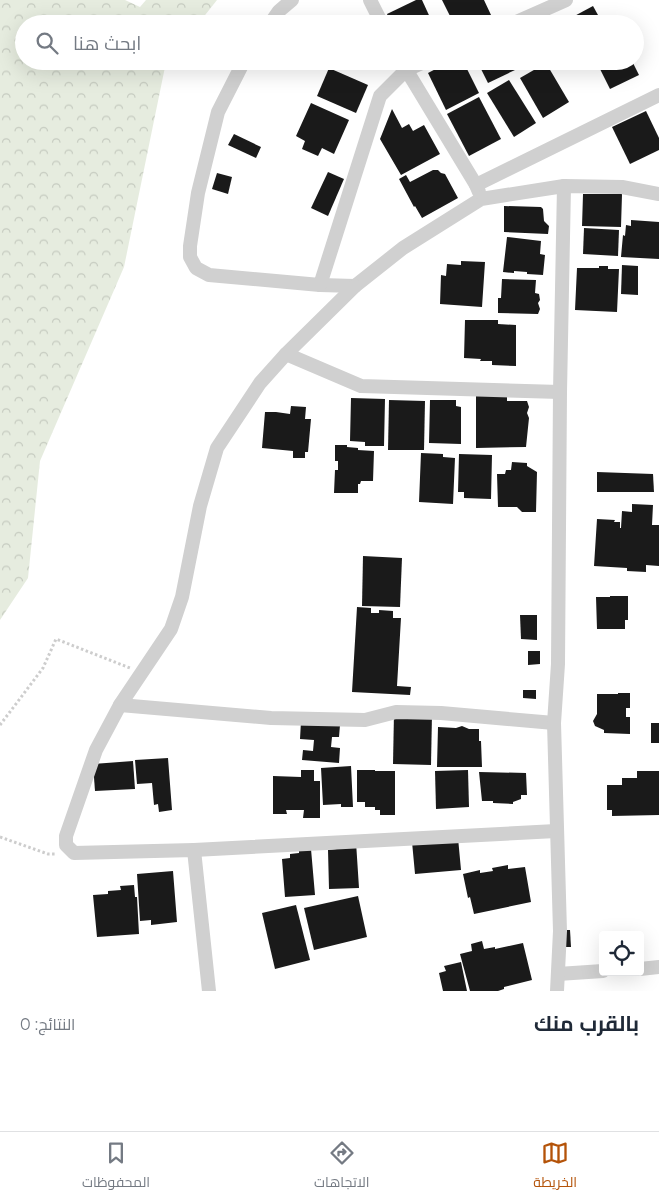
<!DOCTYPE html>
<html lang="ar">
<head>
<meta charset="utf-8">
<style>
	:root { --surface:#fff; --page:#f6f6f7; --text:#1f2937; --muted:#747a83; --line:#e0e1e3; --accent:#b45309 }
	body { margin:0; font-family:Montserrat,Cairo,sans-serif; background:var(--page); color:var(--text); direction:rtl }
	.controls { position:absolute; right:15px; bottom:15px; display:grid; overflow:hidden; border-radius:5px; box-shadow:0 5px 20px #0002 }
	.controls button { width:45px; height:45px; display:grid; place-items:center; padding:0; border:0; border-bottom:1px solid var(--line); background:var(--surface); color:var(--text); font:25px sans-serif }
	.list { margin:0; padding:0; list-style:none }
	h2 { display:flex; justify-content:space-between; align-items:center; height:65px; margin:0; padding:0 20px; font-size:21px }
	h2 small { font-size:16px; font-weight:400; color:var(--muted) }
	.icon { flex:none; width:28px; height:28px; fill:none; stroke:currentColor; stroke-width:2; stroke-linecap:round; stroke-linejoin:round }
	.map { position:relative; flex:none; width:659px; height:991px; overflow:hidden; direction:ltr }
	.search { position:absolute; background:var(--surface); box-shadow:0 5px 20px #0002; left:15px; right:15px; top:15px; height:55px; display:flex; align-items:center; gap:12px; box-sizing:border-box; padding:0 18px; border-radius:28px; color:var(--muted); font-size:19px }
	.sheet { height:140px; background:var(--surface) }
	nav { display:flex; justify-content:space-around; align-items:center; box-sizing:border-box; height:70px; border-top:1px solid var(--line); background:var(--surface); font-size:14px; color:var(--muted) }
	nav a { display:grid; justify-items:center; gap:2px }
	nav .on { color:var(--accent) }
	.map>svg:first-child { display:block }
	.forest { fill:url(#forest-crowns) }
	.building { fill:#1a1a1a }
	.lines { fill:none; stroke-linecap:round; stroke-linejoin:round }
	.path { stroke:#cdcdcd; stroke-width:3; stroke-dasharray:2.5 2.5; stroke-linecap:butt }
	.street { stroke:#d0d0d0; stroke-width:14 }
</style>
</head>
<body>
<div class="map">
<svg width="659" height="991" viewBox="0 0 659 991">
	<defs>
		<pattern id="forest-crowns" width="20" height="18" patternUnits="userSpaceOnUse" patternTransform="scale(1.25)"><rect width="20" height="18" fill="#e6ecdf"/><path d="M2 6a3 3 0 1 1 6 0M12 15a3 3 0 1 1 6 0" fill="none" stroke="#c6cbc0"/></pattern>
	</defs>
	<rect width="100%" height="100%" fill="#fff"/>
	<polygon class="forest" points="0,0 125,0 140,7 146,0 217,0 198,24 24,24 24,61 169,61 165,67 124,267 40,461 28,578 0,620"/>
	<g class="building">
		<polygon points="416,0 422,0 433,24 391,24 387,14"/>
		<polygon points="442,0 484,0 491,15 471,24 454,24"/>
		<polygon points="593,6 603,24 569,24 567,20"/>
		<polygon points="336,61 356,61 354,68"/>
		<polygon points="451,61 463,61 479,93 446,110 428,73"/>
		<polygon points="477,61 511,61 515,70 488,83"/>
		<polygon points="596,61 632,61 639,75 610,89"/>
		<polygon points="546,63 569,102 543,118 520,78"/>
		<polygon points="329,68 368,85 356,113 317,96"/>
		<polygon points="509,80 536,123 514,137 487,93"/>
		<polygon points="479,97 501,139 469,156 447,114"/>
		<polygon points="311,103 349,120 334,154 322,148 318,156 302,149 305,141 296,136"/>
		<polygon points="392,109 402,128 409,124 413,131 424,125 440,154 401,175 380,139"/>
		<polygon points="646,111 659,138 659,150 630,164 612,127"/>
		<polygon points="234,134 261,147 256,158 228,145"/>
		<polygon points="433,170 438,170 441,173 445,174 458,198 422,218 415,206 414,207 399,179 406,175 410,182"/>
		<polygon points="328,172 344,179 328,216 311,208"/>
		<polygon points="217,173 232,177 228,194 212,189"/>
		<polygon points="583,194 622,194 621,227 582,226"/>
		<polygon points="504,206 541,207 543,209 544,221 549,226 548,234 504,232"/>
		<polygon points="631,220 659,222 659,259 621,257 623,235 625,236 626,225 631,226"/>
		<polygon points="584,228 619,230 618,256 583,254"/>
		<polygon points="507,237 541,241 540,254 545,255 543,275 527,274 527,272 514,271 514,273 503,272"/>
		<polygon points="461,261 485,262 482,307 440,304 441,275 446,276 447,264 461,265"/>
		<polygon points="622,265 638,266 638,295 621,294"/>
		<polygon points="599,266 608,266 608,269 619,269 617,312 575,310 577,268 599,268"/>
		<polygon points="502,279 536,280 535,293 539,294 540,300 538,303 540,309 538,314 498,313 498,298 501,298"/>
		<polygon points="465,320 498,320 498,324 516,325 516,366 492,365 492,361 480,361 481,359 464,358"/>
		<polygon points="476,395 507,395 507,401 527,401 529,407 527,413 529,418 526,447 476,448"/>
		<polygon points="351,398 385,399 384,446 365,446 365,442 350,441"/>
		<polygon points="389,400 425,401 424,450 388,450"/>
		<polygon points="430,400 456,400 456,406 461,407 461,444 429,443"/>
		<polygon points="291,406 306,407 305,419 311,419 308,452 305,452 305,458 293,458 293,451 262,448 265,412 276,412 290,414"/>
		<polygon points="335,445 347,445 347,447 358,448 358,450 374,451 373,481 361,481 360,484 358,484 358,493 334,493 335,470 338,470 338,461 335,461"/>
		<polygon points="421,453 443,454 443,457 455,458 453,504 419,502"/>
		<polygon points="459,454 492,455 491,499 464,498 464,492 458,492"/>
		<polygon points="512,462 527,463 527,466 537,472 536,512 522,512 517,507 498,507 497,474 505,474 506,470 511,470"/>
		<polygon points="597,472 653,474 654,492 597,492"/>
		<polygon points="632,504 653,505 652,525 659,525 659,566 646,565 646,572 627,571 627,568 594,566 597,519 615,520 614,522 620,522 620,528 621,528 622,511 632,512"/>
		<polygon points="363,556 402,558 400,607 362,606"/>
		<polygon points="610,596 628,596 628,620 625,620 625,629 597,629 596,597 610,597"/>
		<polygon points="357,607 371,608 371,613 379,613 379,610 393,611 393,618 401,618 397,686 411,687 410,695 352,692"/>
		<polygon points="520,615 537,615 537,640 521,639"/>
		<polygon points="528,651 540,651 540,664 528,665"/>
		<polygon points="523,690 536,690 536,699 523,698"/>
		<polygon points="618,693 630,693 630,708 626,708 626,717 630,717 630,734 604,733 604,730 595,726 593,721 597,714 597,694 618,694"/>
		<polygon points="394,713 432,714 431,765 393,764"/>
		<polygon points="301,721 340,725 339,737 332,737 331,747 340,748 339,763 302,760 303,750 313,751 314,740 300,739"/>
		<rect x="651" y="723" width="8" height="20"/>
		<polygon points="462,726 469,729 479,729 479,741 481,741 482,767 437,767 438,727 456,728"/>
		<polygon points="168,758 172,810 159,812 158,804 154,805 152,783 137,784 135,760"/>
		<polygon points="133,761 135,789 95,791 93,764"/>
		<polygon points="351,766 353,807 341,807 341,804 323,805 321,768"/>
		<polygon points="301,770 314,770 314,781 320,781 320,818 303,818 304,810 286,810 287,814 273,814 273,776 301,777"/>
		<polygon points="357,770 375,770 375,771 395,771 395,815 380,815 380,810 375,810 375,807 365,807 365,802 357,802"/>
		<polygon points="468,770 469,807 436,809 435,771"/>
		<polygon points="637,771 659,771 659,815 612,816 612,810 607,810 607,785 622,785 622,778 637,778"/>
		<polygon points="479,772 526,773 527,795 521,795 521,799 513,802 513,804 493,803 493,801 482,801"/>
		<polygon points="458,838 461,870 415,874 412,842"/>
		<polygon points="356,842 359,888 329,889 328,850 337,849"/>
		<polygon points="311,849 315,895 285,897 282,859 290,858 290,854 299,853 299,850"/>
		<polygon points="508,865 508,869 525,867 531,902 474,914 470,897 468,898 463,874 480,870 480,873 493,871 492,868"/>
		<polygon points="173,871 177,922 151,925 151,920 140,921 137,874"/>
		<polygon points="134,885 135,897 137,897 139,934 97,937 93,895 108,894 108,891 121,890 120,886"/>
		<polygon points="358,896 367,937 314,950 304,908"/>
		<polygon points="296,905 310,960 275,969 262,913"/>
		<polygon points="561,930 570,930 571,947 561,947"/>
		<polygon points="482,941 484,949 495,947 495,949 523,943 532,980 504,987 504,989 498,991 470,991 460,954 472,951 471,944"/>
		<polygon points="461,962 467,991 443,991 439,973 446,971 444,966"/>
	</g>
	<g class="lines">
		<g class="path">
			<polyline points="0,725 43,668 56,639 130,668"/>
			<polyline points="0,837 48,854 56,854"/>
		</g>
		<g class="street">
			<polyline points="370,0 382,24"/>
			<polyline points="270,24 279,11 292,0"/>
			<polyline points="512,24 566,0"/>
			<polyline points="244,61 218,112 198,193 190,246 190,257 196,268 209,275 320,285 355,286 403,248 481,199 564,186"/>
			<polyline points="401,61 476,185 479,192"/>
			<polyline points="476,185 659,95"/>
			<polyline points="320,285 380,96 406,70 426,61"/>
			<polyline points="286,354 361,386 560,392"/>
			<polyline points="120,705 271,718 365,720 396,712 441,713 554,723"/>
			<polyline points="194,850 556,831"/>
			<polyline points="640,969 659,967"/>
			<polyline points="558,974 603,971"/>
			<polyline points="209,991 194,850 74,853 66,845 66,836 96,750 120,705 171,629 182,597 200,506 217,448 260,383 286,354 355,286"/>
			<polyline points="557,991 560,931 554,723 558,664 560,392 564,186 622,187 659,194"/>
		</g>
	</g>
</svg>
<div class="controls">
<button><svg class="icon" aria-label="locate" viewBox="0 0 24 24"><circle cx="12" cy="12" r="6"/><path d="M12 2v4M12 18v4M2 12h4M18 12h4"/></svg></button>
</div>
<div class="search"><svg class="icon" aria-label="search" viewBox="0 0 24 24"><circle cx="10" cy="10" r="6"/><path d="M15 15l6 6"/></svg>ابحث هنا</div>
</div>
<section class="sheet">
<h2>بالقرب منك<small>النتائج: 0</small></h2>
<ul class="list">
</ul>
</section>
<nav>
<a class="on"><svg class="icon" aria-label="map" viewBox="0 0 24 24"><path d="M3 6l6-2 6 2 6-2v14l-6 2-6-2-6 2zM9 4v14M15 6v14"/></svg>الخريطة</a>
<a><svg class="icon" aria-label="directions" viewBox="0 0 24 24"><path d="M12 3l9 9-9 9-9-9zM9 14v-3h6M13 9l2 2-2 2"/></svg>الاتجاهات</a>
<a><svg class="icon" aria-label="saved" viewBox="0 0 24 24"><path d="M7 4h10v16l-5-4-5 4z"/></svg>المحفوظات</a>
</nav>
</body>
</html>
